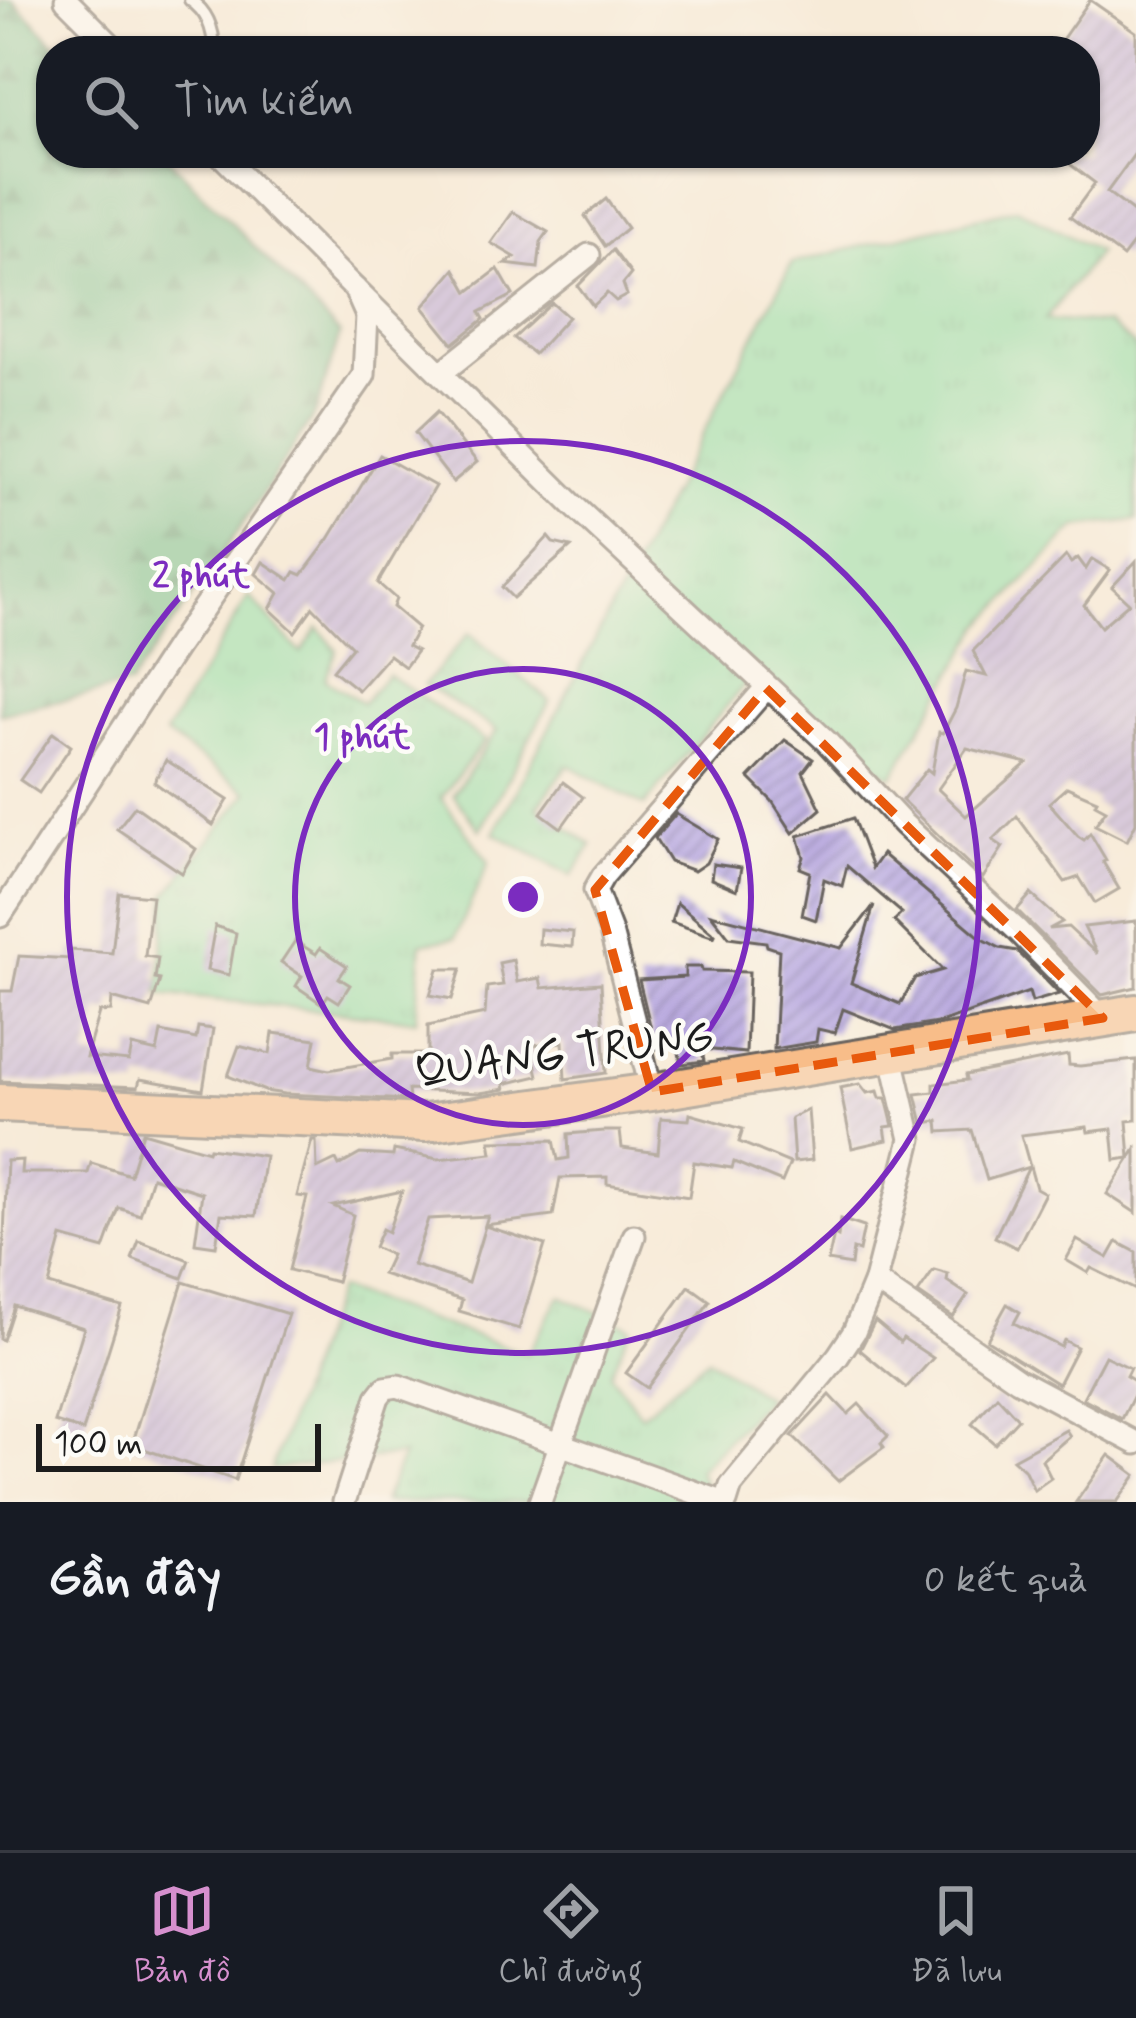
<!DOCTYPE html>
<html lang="vi">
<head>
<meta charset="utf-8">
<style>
	:root { --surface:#171b24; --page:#20242c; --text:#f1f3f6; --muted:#9ea1a6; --line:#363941; --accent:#d690ce }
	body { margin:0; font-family:Mynerve,sans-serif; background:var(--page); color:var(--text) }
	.scale { position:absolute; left:36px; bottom:30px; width:285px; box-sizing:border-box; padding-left:12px; border:6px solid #1c1c1c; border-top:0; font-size:33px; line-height:42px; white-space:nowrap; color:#1c1c1c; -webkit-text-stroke:9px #fdfcf7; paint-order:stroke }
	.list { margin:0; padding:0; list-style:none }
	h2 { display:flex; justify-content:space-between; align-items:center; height:156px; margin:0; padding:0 48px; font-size:51px }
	h2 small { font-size:39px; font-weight:400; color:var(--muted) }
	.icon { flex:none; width:66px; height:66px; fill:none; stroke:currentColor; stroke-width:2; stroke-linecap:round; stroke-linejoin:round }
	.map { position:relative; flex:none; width:1136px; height:1502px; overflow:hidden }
	.search { position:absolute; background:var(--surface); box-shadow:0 3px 9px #0004; left:36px; right:36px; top:36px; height:132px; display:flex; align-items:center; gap:30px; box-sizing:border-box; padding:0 42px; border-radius:48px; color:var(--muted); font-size:45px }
	.sheet { height:348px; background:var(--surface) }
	nav { display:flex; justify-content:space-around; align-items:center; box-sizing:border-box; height:168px; border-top:3px solid var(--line); background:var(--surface); font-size:33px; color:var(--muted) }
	nav a { display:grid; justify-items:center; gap:6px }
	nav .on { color:var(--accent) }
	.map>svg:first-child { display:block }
	.grass { fill:url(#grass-tufts); stroke:#507e60; stroke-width:3 }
	.forest { fill:url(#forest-firs); stroke:#446d53; stroke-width:3 }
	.building { fill:url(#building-hatch); fill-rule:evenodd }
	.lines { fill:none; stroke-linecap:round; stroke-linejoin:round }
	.service-casing { stroke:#69645e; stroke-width:16 }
	.minor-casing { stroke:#69645e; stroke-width:27 }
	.primary-casing { stroke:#69645e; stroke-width:42 }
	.service { stroke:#fff; stroke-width:10 }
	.minor { stroke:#fff; stroke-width:21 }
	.primary { stroke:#f8bd89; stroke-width:36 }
	.marked { fill:none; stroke:#e8590c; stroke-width:9; stroke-dasharray:24 15; stroke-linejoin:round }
	.ring { fill:none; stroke:#7b2cbf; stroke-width:6 }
	.labels { text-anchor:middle; stroke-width:9; stroke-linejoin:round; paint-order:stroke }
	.street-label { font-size:45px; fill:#1c1c1c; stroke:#fdfcf7 }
	.centre { fill:#7b2cbf; stroke:#fdfcf7; stroke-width:6 }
	.ring-label { font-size:36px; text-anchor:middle; font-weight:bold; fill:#7b2cbf; stroke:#fdfcf7; stroke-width:9; stroke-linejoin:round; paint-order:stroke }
</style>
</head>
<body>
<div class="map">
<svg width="1136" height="1502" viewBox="0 0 1136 1502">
	<defs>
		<pattern id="grass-tufts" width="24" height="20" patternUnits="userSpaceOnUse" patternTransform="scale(3)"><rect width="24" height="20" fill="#85dfa5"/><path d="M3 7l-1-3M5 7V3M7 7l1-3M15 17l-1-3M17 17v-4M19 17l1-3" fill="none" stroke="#72bf8d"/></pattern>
		<pattern id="forest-firs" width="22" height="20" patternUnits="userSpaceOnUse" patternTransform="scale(3)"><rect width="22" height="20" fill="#6cbe8a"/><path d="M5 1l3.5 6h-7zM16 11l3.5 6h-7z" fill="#589a70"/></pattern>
		<pattern id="building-hatch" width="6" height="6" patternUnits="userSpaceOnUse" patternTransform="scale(3)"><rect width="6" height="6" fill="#b3a2dd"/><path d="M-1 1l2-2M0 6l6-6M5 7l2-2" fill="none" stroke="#9183b2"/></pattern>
	</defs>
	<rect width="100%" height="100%" fill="#fdfcf7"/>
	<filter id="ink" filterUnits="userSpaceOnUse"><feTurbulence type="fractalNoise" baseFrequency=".00833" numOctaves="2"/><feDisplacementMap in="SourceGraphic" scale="24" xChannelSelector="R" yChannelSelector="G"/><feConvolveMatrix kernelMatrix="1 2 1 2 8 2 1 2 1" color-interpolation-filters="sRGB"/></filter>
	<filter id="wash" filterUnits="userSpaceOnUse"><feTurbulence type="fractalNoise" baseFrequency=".004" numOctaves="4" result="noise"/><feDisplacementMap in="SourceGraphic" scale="48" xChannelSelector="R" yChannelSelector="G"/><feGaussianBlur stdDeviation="2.7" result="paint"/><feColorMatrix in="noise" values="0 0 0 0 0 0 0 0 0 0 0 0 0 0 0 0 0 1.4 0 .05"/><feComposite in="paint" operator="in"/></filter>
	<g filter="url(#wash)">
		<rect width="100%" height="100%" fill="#f7ebd8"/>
		<g class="grass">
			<polygon points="1017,208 1098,252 1045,320 1107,324 1136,347 1136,520 1076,527 980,628 892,777 749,679 644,806 568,765 537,807 592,845 572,876 494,833 792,263"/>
			<polygon points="249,596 301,653 318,628 337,650 325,679 363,703 387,674 485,740 441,798 489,862 455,938 422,943 416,1020 159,994 167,894 248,792 165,734"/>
			<polygon points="469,633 550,701 480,830 453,795 497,730 424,685"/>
			<polygon points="337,1289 527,1354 560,1296 631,1327 610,1374 641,1415 708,1358 767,1398 698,1470 712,1502 383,1502 403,1455 271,1469"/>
		</g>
		<polygon class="forest" points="0,0 13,0 63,51 51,51 51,153 163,153 340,334 316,412 246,520 129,686 0,714"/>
		<g id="blocks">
			<g class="building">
				<polygon points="1090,0 1136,32 1136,152 1107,192 1136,214 1136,240 1123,257 1070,217 1095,183 1055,153 1085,153 1085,51 1054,51"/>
				<polygon points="606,199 627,228 605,246 585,216"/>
				<polygon points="513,212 548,232 541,242 538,268 505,264 515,257 491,243"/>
				<polygon points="613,250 631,274 623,284 627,295 616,301 607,293 593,306 578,286"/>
				<polygon points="455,269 468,292 498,269 513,295 480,312 484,319 453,344 423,307"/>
				<polygon points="552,303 568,317 534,354 514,338"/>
				<polygon points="437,412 477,462 453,482 415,433"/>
				<polygon points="380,455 435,486 378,583 396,599 393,607 418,628 408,646 417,651 405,667 389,655 358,690 333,670 352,647 313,607 295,632 270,609 279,593 256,574 263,562 290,580 295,572 302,575 329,539"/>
				<polygon points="548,537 553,543 571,547 513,598 502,587"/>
				<path d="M1066 556 1071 563 1078 558 1086 569 1092 559 1110 570 1084 605 1101 627 1129 603 1112 587 1136 561V823L1127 841 1095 825 1106 810 1095 804 1097 800 1067 787 1049 803 1078 836 1084 840 1090 833 1106 860 1103 862 1119 889 1095 903 1079 877 1065 882 1017 816 993 840 1003 847 983 878 902 800 927 769 932 773 939 732 943 733 956 708 966 671 986 676 973 651ZM967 748 1027 763 966 816 938 789Z"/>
				<polygon points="53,733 71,746 39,793 20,780"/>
				<polygon points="785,740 813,759 803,772 821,809 793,833 772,801 749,778"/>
				<polygon points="166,760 228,800 213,825 154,782"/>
				<polygon points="563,782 583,797 561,828 541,813"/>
				<polygon points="135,806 196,849 182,873 117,829"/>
				<polygon points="676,814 718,839 706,863 694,871 670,862 655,838"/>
				<polygon points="853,818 872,868 882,854 981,938 1000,948 1017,951 1059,994 1032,1002 1029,992 943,1022 895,1030 843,1009 835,1033 818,1029 816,1042 774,1049 779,950 767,946 766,942 729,937 711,914 841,948 874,905 851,983 900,1004 915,978 943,970 894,921 902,913 847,866 842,886 824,879 816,920 802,915 810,872 800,868 804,857 798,836"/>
				<polygon points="713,864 741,868 737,890 711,879"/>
				<polygon points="119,893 152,896 145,956 158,958 155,979 160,980 151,1009 112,998 111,1011 99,1012 86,1057 129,1061 132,1046 157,1052 161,1032 196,1039 198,1027 213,1029 203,1090 140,1079 138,1087 0,1081 0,991 12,991 19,956 71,959 71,950 112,953"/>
				<polygon points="1031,894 1062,922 1049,929 1068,927 1097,954 1084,927 1136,921 1136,987 1102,995 1017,910"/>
				<polygon points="677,903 715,935 714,937 671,922"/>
				<polygon points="215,926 236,933 229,975 207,970"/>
				<polygon points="540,929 573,932 572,947 539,944"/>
				<polygon points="295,941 316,954 320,948 347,966 339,978 350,985 339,1002 328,995 322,1004 296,986 302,976 281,962"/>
				<polygon points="513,960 517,982 540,978 542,988 601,983 606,1073 565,1079 563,1042 531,1045 538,1076 504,1084 505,1089 480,1093 408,1090 409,1100 285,1094 265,1091 228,1076 239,1046 270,1054 273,1033 316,1039 311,1066 329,1070 392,1059 392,1054 428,1054 428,1026 485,1014 487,987 503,985 499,963"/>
				<polygon points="685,967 701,967 702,971 749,972 746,1053 702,1049 704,1061 681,1064 678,1046 656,1049 639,980 685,977"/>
				<polygon points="438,969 461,969 452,999 430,995"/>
				<polygon points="1068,1055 1069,1065 1080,1066 1136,1060 1136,1120 1127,1121 1130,1158 1115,1160 1112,1129 1088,1132 1087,1127 1021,1135 1036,1188 1045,1193 1017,1248 995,1237 1029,1167 987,1180 972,1130 939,1132 938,1121 923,1123 916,1094 934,1092 934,1084 967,1080 966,1075"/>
				<polygon points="860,1084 867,1093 878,1091 880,1098 886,1098 893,1126 885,1127 887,1140 852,1148 840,1088"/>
				<polygon points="808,1110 812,1160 794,1162 791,1118"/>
				<polygon points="690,1114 743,1129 739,1142 790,1163 782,1182 734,1162 732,1168 694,1162 689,1197 607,1184 607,1177 560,1178 553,1216 485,1225 488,1216 428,1219 413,1265 468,1283 485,1226 545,1245 519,1329 459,1311 462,1300 382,1274 391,1255 374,1247 382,1229 388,1232 402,1191 333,1206 353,1215 336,1282 289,1270 307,1197 297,1196 312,1140 316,1140 317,1169 336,1160 339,1166 360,1154 393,1156 394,1150 438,1159 492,1153 490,1141 554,1140 558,1160 569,1158 568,1134 604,1131 620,1131 622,1148 658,1153 661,1118 689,1120"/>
				<polygon points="143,1132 208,1151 209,1148 265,1156 256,1216 221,1214 216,1246 195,1243 202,1193 152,1177 140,1215 119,1208 104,1249 62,1237 49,1285 122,1307 83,1431 55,1422 84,1328 14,1306 3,1340 0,1339 7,1161 22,1160 21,1173 88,1173 91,1163 130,1175"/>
				<polygon points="1136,1149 1136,1213 1107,1194"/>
				<polygon points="840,1219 864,1227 859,1251 853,1249 851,1265 828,1261 834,1235 838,1237"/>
				<polygon points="1077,1240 1108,1258 1117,1242 1136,1252 1136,1290 1091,1268 1088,1273 1066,1260"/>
				<polygon points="139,1241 189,1260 182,1278 132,1259"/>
				<polygon points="934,1270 948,1274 947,1281 968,1295 953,1317 918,1293"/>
				<polygon points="183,1282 288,1314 235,1480 132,1445"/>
				<polygon points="689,1286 710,1301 647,1388 626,1373"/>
				<polygon points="1007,1304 1020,1312 1014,1323 1061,1347 1064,1340 1077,1347 1058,1384 987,1340"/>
				<polygon points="875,1321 900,1342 903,1338 933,1358 906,1388 860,1350"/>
				<polygon points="1105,1356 1130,1368 1126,1376 1136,1382 1136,1391 1122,1419 1083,1398"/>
				<polygon points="830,1395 848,1414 859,1404 888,1436 881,1443 884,1447 838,1481 792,1436"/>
				<polygon points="997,1396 1018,1419 995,1444 972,1424"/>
				<polygon points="1066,1430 1070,1436 1042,1460 1051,1478 1034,1490 1024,1469 1013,1459"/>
				<polygon points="1109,1455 1136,1475 1117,1502 1076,1502"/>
			</g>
		</g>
	</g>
	<g filter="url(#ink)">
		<use href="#blocks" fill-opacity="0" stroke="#69645e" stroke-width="3"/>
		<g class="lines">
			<defs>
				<path id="service" d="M190 0C208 12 214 30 214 51"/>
				<g id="minor">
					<polyline points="66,0 117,51"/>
					<polyline points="355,289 575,507 826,741 903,824 1018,931 1103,1018"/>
					<polyline points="441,373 589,255"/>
					<polyline points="0,916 177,646 364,375 367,316 355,289 219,153"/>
					<polyline points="652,1092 611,932 595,890 603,876 766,688"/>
					<polyline points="875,1281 1018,1380 1136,1443"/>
					<polyline points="344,1502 378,1397 385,1388 398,1386 722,1502"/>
					<polyline points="540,1502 634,1236"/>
					<polyline points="726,1502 731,1486 838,1356 854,1332 875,1281 911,1139 891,1053"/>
				</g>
				<polyline id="primary" points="0,1103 425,1123 652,1092 1136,1013"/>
			</defs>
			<use href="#service" class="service-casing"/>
			<use href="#minor" class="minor-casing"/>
			<use href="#primary" class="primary-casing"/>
			<use href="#service" class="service"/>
			<use href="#minor" class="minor"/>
			<use href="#primary" class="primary"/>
		</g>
	</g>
	<path d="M0 0H1136V1502H0ZM766 688 1103 1018 652 1092 595 890Z" fill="#f7ebd8" fill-opacity=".55" fill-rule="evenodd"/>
	<path class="marked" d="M766 688 1103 1018 652 1092 595 890Z"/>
	<g class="ring">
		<circle cx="523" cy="897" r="228"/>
		<circle cx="523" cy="897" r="456"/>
	</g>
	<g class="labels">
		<g class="street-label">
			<text transform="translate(564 1052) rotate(-7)" y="16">QUANG TRUNG</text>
		</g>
	</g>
	<circle cx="523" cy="897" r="18" class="centre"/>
	<g class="ring-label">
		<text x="201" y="587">2 phút</text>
		<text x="362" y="748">1 phút</text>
	</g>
</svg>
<div class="scale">100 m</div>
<div class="search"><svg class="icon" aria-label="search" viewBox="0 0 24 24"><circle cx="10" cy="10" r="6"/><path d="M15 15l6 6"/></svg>Tìm kiếm</div>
</div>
<section class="sheet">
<h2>Gần đây<small>0 kết quả</small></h2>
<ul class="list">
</ul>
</section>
<nav>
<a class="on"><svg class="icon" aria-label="map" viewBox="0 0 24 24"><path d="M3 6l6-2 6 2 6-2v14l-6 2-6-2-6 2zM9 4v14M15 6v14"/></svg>Bản đồ</a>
<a><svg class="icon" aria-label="directions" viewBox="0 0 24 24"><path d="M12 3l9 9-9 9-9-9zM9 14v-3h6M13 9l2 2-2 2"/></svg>Chỉ đường</a>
<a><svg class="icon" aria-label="saved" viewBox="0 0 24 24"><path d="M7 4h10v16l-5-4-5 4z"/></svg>Đã lưu</a>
</nav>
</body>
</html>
